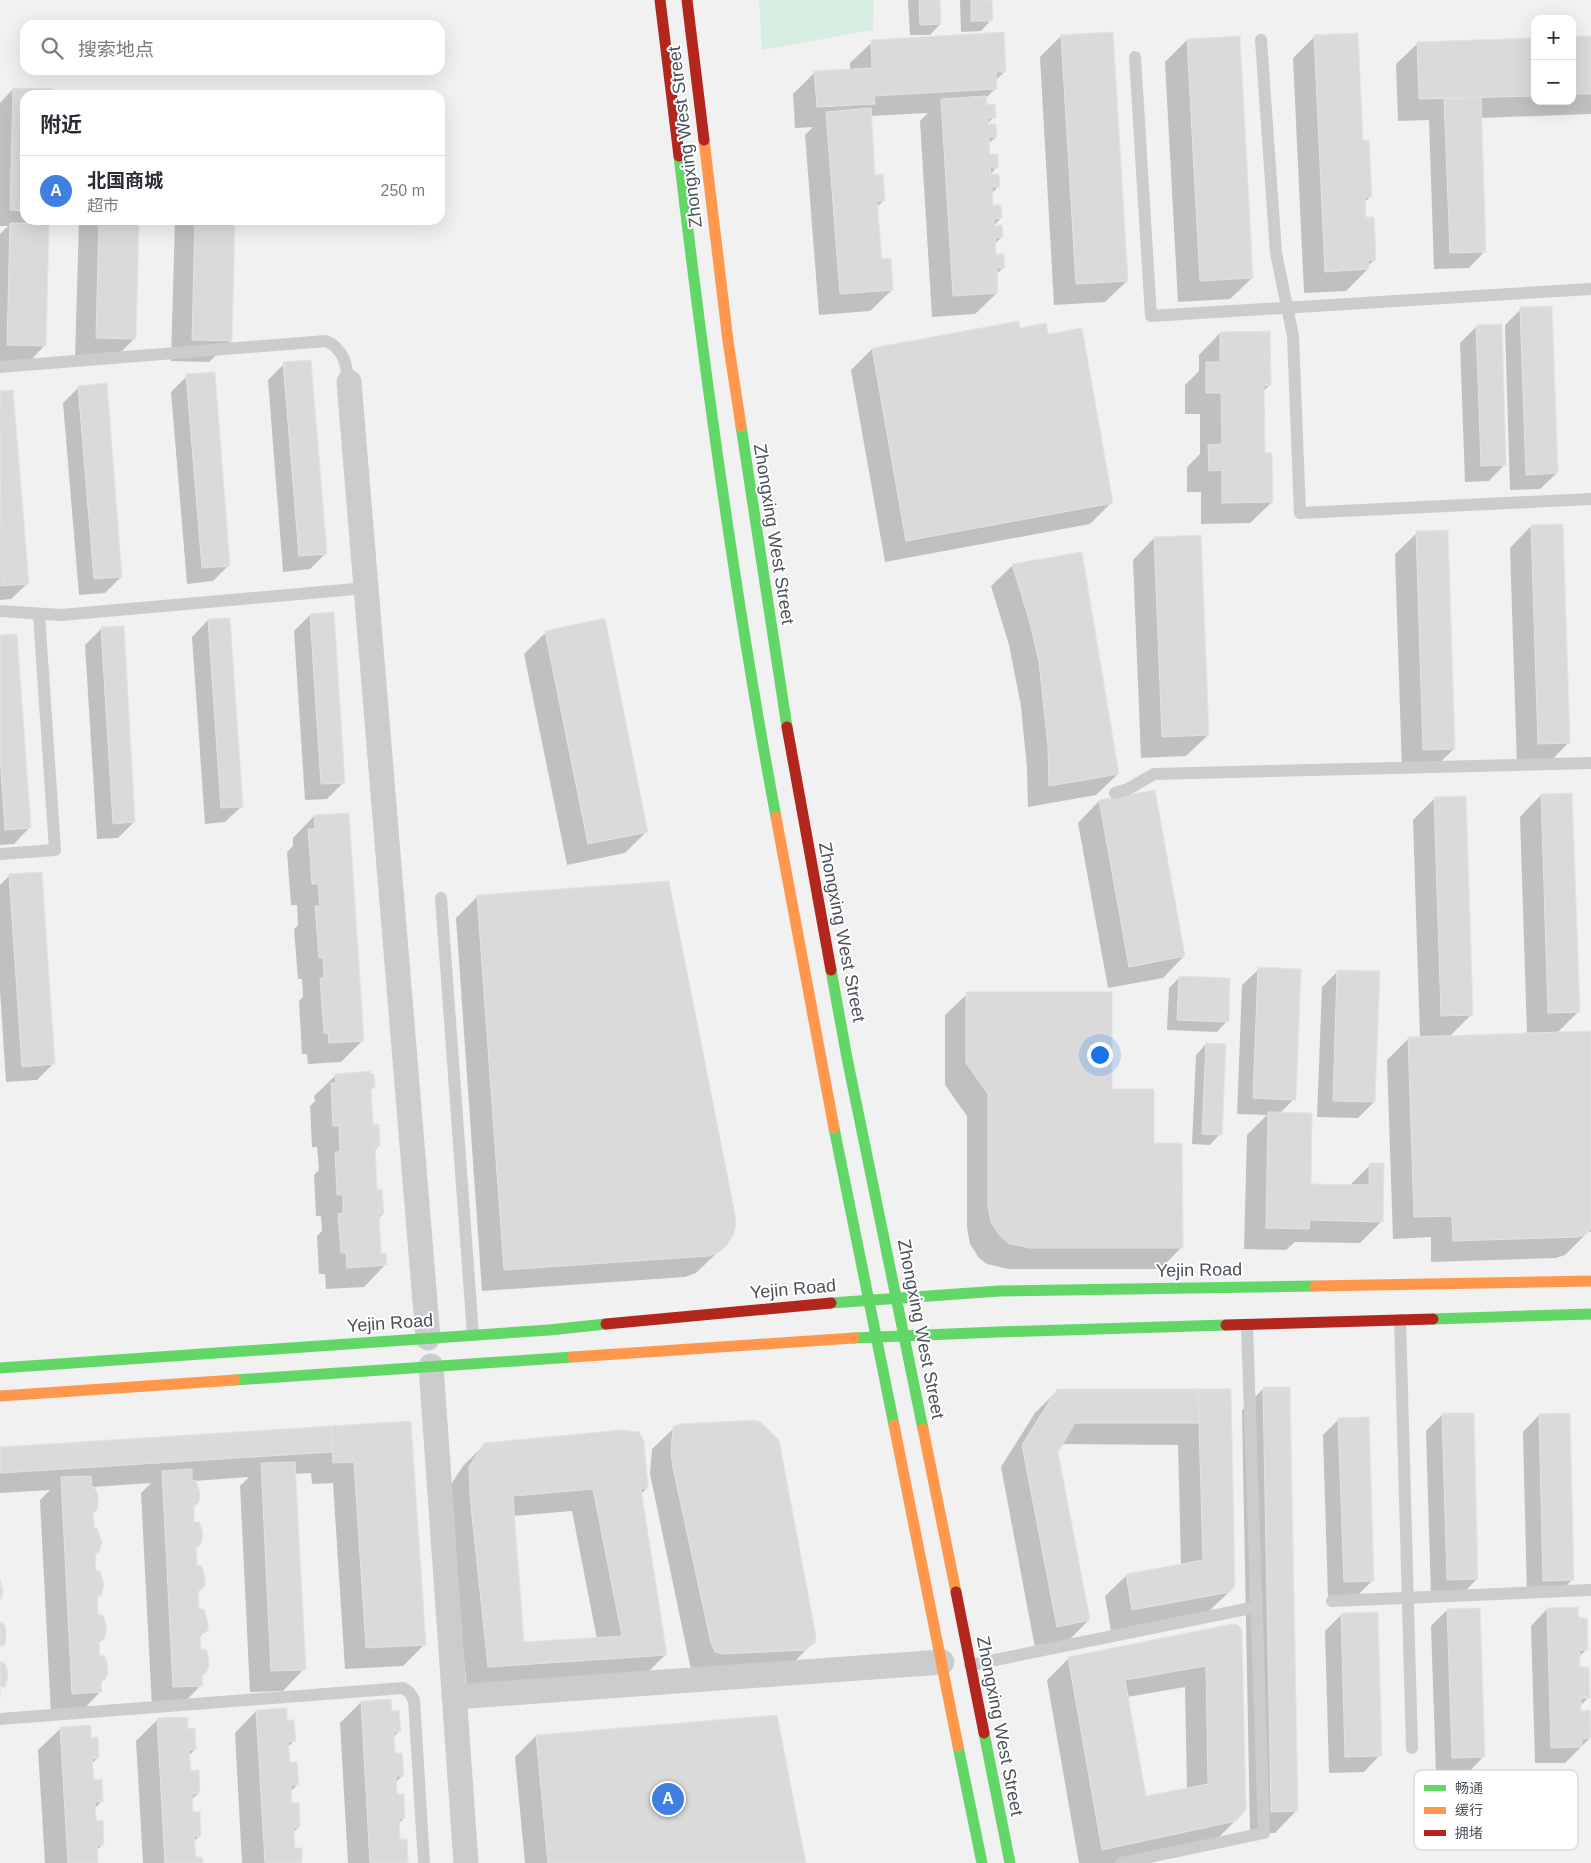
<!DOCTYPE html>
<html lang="zh">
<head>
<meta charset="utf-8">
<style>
	:root { --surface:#fff; --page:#f2f2f3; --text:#2b2b33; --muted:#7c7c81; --line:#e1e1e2; --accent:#0b8043 }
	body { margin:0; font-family:Helvetica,"Noto Sans SC",sans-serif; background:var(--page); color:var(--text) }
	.controls { position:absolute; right:15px; top:15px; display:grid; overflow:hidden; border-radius:10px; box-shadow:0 5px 20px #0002 }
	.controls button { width:45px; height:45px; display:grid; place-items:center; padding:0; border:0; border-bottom:1px solid var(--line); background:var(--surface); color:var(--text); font:25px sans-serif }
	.you { position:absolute; left:1099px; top:1054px; width:18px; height:18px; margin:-12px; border:4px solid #fff; border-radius:50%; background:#1a73e8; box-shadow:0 0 0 8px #1a73e833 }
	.badge { display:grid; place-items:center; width:32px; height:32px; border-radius:50%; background:var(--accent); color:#fff; font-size:16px; font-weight:700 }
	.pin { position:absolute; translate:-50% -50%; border:2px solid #fff; box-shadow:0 1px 5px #0006 }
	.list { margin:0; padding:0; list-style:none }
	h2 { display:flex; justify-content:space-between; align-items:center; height:65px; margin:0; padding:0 20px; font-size:21px }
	h2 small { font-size:16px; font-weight:400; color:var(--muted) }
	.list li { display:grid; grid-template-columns:32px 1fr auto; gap:15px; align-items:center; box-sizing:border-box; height:70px; padding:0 20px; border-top:1px solid var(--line) }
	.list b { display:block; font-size:19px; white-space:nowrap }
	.list p { margin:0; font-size:16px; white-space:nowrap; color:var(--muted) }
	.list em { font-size:16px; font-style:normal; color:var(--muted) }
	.icon { flex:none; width:28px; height:28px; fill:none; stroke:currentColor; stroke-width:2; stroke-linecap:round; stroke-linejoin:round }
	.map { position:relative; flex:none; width:1591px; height:1863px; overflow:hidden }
	.search { position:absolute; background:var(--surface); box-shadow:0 5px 20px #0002; left:20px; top:20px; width:425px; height:55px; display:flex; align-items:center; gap:12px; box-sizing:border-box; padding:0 18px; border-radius:15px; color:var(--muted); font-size:19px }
	.panel { position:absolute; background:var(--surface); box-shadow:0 5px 20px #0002; left:20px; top:90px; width:425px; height:135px; border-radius:15px }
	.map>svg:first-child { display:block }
	.green { fill:#d8ede1 }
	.shadow { fill:#0003; fill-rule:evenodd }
	.building { fill:#dadadb; stroke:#e2e3e3; fill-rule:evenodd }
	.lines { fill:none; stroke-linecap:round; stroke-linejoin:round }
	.lane { stroke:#cbccce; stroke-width:12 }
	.street { stroke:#cbccce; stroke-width:25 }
	.fast { stroke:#63d668; stroke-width:11 }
	.slow { stroke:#ff974d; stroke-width:11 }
	.jam { stroke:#b3261e; stroke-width:11 }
	.labels { text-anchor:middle; stroke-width:4; stroke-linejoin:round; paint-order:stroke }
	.street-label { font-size:18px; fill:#4a525a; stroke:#fff }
	.key { fill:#fff; stroke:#c9cbce; stroke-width:1 }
	.key-label { font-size:14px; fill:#4a525a }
</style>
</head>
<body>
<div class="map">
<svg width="1591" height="1863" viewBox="0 0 1591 1863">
	<rect width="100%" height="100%" fill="#f1f1f1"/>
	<polygon class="green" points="759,0 874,0 873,30 762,50"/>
	<g class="shadow">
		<polygon points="908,0 939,0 940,24 930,35 910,35"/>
		<polygon points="960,0 991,0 991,20 981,31 961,32"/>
		<polygon points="1061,36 1127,281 1105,302 1054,305 1040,57"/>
		<polygon points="1315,36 1362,141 1371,196 1364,203 1365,218 1375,259 1368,266 1368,269 1346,291 1304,293 1293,58"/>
		<polygon points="1591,37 1591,114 1481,118 1485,251 1469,268 1434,269 1429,120 1398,121 1396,64 1418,43 1535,39 1535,101 1572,101 1572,38"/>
		<polygon points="1187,40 1252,278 1230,299 1178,302 1165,62"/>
		<polygon points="872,42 1005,71 995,81 996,88 985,99 985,106 994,117 986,125 996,137 988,144 989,156 997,167 989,176 999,186 991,194 992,207 1001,218 991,228 1002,237 994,244 995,256 1004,267 996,275 997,293 975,314 932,317 920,121 928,113 870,116 874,176 884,200 877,207 880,260 892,290 870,311 819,315 805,135 813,127 795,128 793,94 815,72 850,70 850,63"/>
		<polygon points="13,89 51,95 25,95 25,220 39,220 35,224 45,345 29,362 0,361 0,234 8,226 0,226 0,103"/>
		<polygon points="79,220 138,220 135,338 113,360 75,359"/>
		<polygon points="175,220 234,220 231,341 209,362 171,361"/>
		<polygon points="1521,309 1557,473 1540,489 1510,490 1505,325"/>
		<polygon points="1477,326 1505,464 1489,481 1465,482 1460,343"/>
		<polygon points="1019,329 1047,336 1111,503 1090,524 885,562 851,370 872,349"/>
		<polygon points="1220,333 1270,385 1262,392 1263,454 1272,502 1250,523 1201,524 1201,492 1187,492 1187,467 1200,454 1200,414 1185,414 1185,385 1199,371 1199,355"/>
		<polygon points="284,364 326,553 310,569 283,572 268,380"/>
		<polygon points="187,376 229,565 213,581 187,584 171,392"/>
		<polygon points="79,387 121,577 105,593 79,595 63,403"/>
		<polygon points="12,391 28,583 11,599 0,600 0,392"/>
		<polygon points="1531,526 1569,742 1548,764 1517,765 1510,548"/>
		<polygon points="1417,533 1454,749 1432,770 1402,771 1395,554"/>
		<polygon points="1154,538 1208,735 1186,756 1141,758 1133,560"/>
		<polygon points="1013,565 1118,774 1096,795 1028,807 1027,769 1021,706 1009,645 991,586"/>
		<polygon points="310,615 344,782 327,799 305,800 294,631"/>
		<polygon points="208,620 242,806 225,822 205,824 192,637"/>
		<polygon points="102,628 134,822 118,838 97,839 85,645"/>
		<polygon points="546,632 647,831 625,853 567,865 524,654"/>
		<polygon points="0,637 30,827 14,844 0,845"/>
		<polygon points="1541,795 1579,1011 1556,1034 1591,1033 1591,1232 1588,1232 1565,1255 1556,1258 1431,1262 1431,1237 1393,1239 1387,1060 1408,1039 1420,1038 1413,820 1435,798 1472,1014 1449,1037 1527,1035 1520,817"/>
		<polygon points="1099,801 1184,956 1163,978 1108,988 1078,823"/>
		<polygon points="314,816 363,1040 341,1062 308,1064 307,1054 302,1054 299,1001 303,997 302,979 298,979 294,929 298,925 297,905 291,905 287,852 293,846 293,838"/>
		<polygon points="10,875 53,1064 37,1080 6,1082 0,990 0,885"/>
		<polygon points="478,896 727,1243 696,1273 685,1277 482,1291 456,918"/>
		<polygon points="1259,969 1294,1099 1280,1113 1309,1185 1349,1186 1370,1165 1381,1222 1360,1243 1295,1242 1286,1250 1244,1249 1247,1135 1267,1115 1237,1114 1242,985"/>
		<polygon points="1338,971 1374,1102 1358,1118 1317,1117 1322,987"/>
		<polygon points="1179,978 1227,1021 1217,1032 1167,1030 1169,988"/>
		<polygon points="967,994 1111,1091 1153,1144 1182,1247 1160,1269 1008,1269 987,1264 979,1258 970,1244 967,1228 967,1116 945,1085 945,1015"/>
		<polygon points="1206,1044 1220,1134 1210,1145 1192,1144 1196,1055"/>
		<polygon points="336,1075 374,1087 370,1091 372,1126 379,1145 374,1151 376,1191 383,1214 378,1219 380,1255 385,1265 364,1287 326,1289 325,1274 319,1274 317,1236 322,1231 321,1216 316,1216 314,1175 319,1170 317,1147 312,1147 310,1106 315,1101 314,1096"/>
		<polygon points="1264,1388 1296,1811 1275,1833 1250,1833 1242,1410"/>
		<polygon points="1230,1390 1229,1592 1207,1613 1111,1631 1105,1596 1127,1575 1181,1565 1178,1445 1061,1444 1056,1451 1089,1620 1067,1642 1035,1648 1001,1467 1035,1413 1057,1391"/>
		<polygon points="1442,1415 1477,1579 1461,1595 1431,1596 1426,1431"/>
		<polygon points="1539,1415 1573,1579 1557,1595 1527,1596 1523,1432"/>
		<polygon points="1339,1419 1373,1580 1357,1596 1328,1597 1323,1435"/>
		<polygon points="410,1422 425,1644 403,1666 345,1669 333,1483 312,1484 311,1473 295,1474 304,1669 283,1691 250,1692 240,1486 249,1477 194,1481 196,1505 193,1507 193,1523 199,1546 195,1549 195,1566 201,1589 197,1593 198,1610 204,1632 199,1638 200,1650 205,1673 201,1677 201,1685 180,1707 152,1708 141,1493 151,1483 93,1487 94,1511 92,1514 98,1552 94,1557 94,1573 100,1595 96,1599 97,1617 103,1639 98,1644 104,1679 100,1684 100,1692 79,1714 51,1715 40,1500 50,1490 0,1493 0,1449"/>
		<polygon points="674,1428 814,1642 792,1664 693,1673 690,1665 650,1474 652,1449"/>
		<path d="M485 1444 647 1488 641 1494 666 1654 644 1676 467 1688 449 1518 448 1489 463 1466ZM572 1511 597 1639 523 1643 513 1516Z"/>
		<polygon points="1547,1609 1578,1619 1587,1649 1578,1658 1579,1668 1588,1698 1580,1706 1580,1712 1590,1738 1565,1763 1535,1763 1531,1626"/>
		<polygon points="1447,1610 1484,1756 1468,1773 1436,1774 1431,1626"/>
		<polygon points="1341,1615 1380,1755 1364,1772 1329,1773 1325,1631"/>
		<path d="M1237 1626 1235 1821 1213 1843 1118 1863H1079L1047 1680 1069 1658ZM1185 1687 1187 1789 1145 1798 1127 1697Z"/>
		<polygon points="361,1702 391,1712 399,1731 393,1738 394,1754 403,1775 395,1783 396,1795 404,1818 398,1824 399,1841 407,1863 348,1863 340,1723"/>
		<polygon points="256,1711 286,1721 294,1741 287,1748 288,1764 298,1784 290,1792 291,1805 299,1827 292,1833 294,1850 301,1863 242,1863 235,1733"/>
		<polygon points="157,1720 187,1730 195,1749 189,1756 189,1772 199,1793 191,1800 192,1813 200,1835 193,1842 194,1858 202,1863 143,1863 136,1741"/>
		<polygon points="89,1727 90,1739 98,1758 91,1764 92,1781 101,1802 94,1809 95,1822 103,1844 96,1851 97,1863 45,1863 38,1750 60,1729"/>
		<polygon points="536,1736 805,1863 525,1863 515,1757"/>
	</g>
	<g class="building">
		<polygon points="919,0 940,0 941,24 920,25"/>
		<polygon points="971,0 992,0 993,21 971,21"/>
		<polygon points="1004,32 1006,72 996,72 997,89 874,96 875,104 817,107 814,71 872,68 871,40"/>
		<polygon points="1113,32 1128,281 1076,284 1061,35"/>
		<polygon points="1358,33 1363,140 1369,140 1372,197 1365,197 1366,217 1374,217 1376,260 1368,260 1369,269 1325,272 1314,35"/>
		<polygon points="1240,36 1253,278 1200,281 1187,39"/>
		<rect x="1572" y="36" width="19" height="58"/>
		<polygon points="1535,38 1535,96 1419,99 1417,42"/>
		<polygon points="13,88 53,89 53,95 25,95 25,211 10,210"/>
		<polygon points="986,96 987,105 995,104 996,118 988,118 988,124 996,124 997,137 989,137 990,155 998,154 998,168 990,168 991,174 999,174 1000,187 992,187 993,205 1001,205 1002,218 994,219 994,226 1002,225 1003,237 995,238 996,254 1004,254 1005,268 997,268 998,293 953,296 941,99"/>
		<polygon points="1481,97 1486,252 1450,253 1444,99"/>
		<polygon points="871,108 875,175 883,174 885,201 877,201 882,259 891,258 893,290 840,294 826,112"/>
		<polygon points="99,220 139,220 136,339 96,338"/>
		<polygon points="195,220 235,220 232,341 192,340"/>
		<polygon points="10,223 49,223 46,346 7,345"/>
		<polygon points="1552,306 1558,473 1526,475 1520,307"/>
		<polygon points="1019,321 1020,328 1046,323 1048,334 1082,328 1113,503 906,541 872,348"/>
		<polygon points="1502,324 1506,465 1481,466 1476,325"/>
		<polygon points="1270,331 1271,385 1264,386 1265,453 1272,453 1273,502 1222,503 1222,470 1209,471 1208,445 1222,444 1221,393 1206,393 1206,362 1220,362 1220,332"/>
		<polygon points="311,360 327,554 299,556 283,362"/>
		<polygon points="215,372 230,566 202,568 186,374"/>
		<polygon points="107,383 122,577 94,579 78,386"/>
		<polygon points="13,390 29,584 1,586 0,391"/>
		<polygon points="1563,524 1570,743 1538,744 1531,525"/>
		<polygon points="1448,530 1455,749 1423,750 1416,531"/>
		<polygon points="1201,535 1209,735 1162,737 1154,537"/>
		<polygon points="1082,552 1119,774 1049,786 1048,747 1039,662 1030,623 1012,564"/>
		<polygon points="334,612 345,783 321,784 310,614"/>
		<polygon points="230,618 243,807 221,808 208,619"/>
		<polygon points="605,618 648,832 588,844 545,631"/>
		<polygon points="124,626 135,822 113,824 101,627"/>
		<polygon points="17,634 31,828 5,830 0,754 0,635"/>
		<polygon points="1155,790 1185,956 1129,967 1099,800"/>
		<polygon points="1572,793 1580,1012 1548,1013 1541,794"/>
		<polygon points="1466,796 1473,1015 1441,1016 1434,797"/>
		<polygon points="349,813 364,1041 329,1043 328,1033 324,1033 320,978 324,978 323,958 319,958 315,906 320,906 318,884 312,884 308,829 315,829 314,815"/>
		<polygon points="42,872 55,1064 22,1067 9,874"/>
		<polygon points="669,881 734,1209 736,1221 734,1233 728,1244 719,1252 708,1256 504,1270 477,895"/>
		<polygon points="1258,967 1301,969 1296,1100 1253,1098"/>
		<polygon points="1337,970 1380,971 1375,1102 1333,1101"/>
		<polygon points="1179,976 1230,978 1229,1022 1177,1020"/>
		<polygon points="966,992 1112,992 1112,1089 1154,1089 1154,1143 1182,1143 1183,1248 1030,1248 1008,1243 1000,1236 991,1222 988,1206 988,1094 966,1063"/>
		<polygon points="1591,1031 1591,1228 1588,1233 1579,1237 1453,1241 1452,1216 1414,1217 1408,1037"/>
		<polygon points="1206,1043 1226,1044 1222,1135 1202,1134"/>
		<polygon points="370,1071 371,1074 374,1074 375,1088 371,1088 373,1125 379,1124 380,1146 375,1146 377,1190 382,1189 384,1214 379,1215 381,1253 386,1253 387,1265 347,1268 346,1253 341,1253 338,1214 343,1213 343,1195 337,1195 335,1152 340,1152 339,1126 333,1126 331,1083 336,1083 335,1074"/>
		<polygon points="1268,1112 1312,1113 1311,1184 1369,1185 1369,1163 1384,1163 1383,1222 1310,1220 1309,1229 1266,1228"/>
		<polygon points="1263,1387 1290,1387 1298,1811 1271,1812"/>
		<polygon points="1057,1389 1198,1389 1199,1423 1075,1423 1058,1452 1090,1620 1057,1627 1022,1445"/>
		<polygon points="1198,1389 1231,1389 1235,1586 1230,1592 1132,1610 1126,1574 1203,1560"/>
		<polygon points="1442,1413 1474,1413 1478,1579 1447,1580"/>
		<polygon points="1570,1413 1574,1580 1543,1581 1539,1414"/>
		<polygon points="1369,1417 1374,1581 1344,1582 1338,1418"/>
		<polygon points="755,1420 762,1423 779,1440 816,1636 815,1643 805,1650 722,1654 715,1652 711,1643 673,1468 671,1451 673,1427 680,1424"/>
		<polygon points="411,1421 426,1645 366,1648 354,1462 333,1463 331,1426"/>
		<polygon points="331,1426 332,1452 0,1473 0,1447"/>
		<path d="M621 1430 639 1432 644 1441 648 1488 641 1489 667 1655 488 1667 470 1496 469 1467 484 1443ZM593 1489 622 1636 524 1642 513 1496Z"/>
		<polygon points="295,1462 306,1670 271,1671 261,1463"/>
		<polygon points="192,1469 192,1481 195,1480 198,1485 200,1495 199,1501 196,1505 194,1505 194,1522 199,1522 202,1529 203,1536 200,1546 196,1546 197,1565 201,1565 205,1576 205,1586 202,1589 198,1590 199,1609 204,1609 208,1623 208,1630 205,1633 200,1634 201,1649 205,1649 208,1653 209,1667 206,1673 202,1674 203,1686 173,1687 162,1471"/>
		<polygon points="91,1476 92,1487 94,1487 98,1494 98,1508 95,1512 93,1512 94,1528 97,1528 102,1542 99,1553 95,1553 96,1571 100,1571 104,1585 101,1596 97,1596 98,1615 103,1615 107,1629 104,1640 99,1640 100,1656 104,1655 107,1663 108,1673 105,1680 101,1680 102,1692 72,1694 61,1477"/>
		<polygon points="0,1579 3,1592 0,1602"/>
		<polygon points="1578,1607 1579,1618 1587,1618 1588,1650 1580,1650 1580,1667 1589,1667 1590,1698 1581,1698 1581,1711 1590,1710 1591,1738 1582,1739 1582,1747 1551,1748 1547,1608"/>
		<polygon points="1480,1608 1485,1757 1452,1758 1447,1609"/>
		<polygon points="1378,1612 1382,1756 1345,1757 1341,1613"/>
		<polygon points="0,1622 2,1622 5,1626 6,1632 6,1642 3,1646 0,1646"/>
		<path d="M1232 1624 1237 1625 1242 1629 1246 1810 1236 1821 1102 1850 1068 1657ZM1206 1666 1208 1784 1146 1796 1125 1680Z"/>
		<polygon points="0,1662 4,1662 7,1669 8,1676 5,1687 0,1687 0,1699"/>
		<polygon points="391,1699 392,1711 399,1710 401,1732 394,1732 395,1753 402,1753 404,1776 396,1776 397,1794 404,1794 405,1818 399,1818 400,1839 407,1839 408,1863 370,1863 361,1701"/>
		<polygon points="287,1708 287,1720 294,1720 296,1741 288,1742 290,1762 297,1762 299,1785 291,1785 292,1803 299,1803 300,1827 293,1828 295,1848 302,1848 302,1863 265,1863 256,1710"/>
		<polygon points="777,1715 806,1863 548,1863 536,1735"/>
		<polygon points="188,1717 188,1729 195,1728 196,1750 189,1750 191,1771 199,1770 200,1793 192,1794 193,1812 200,1811 201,1836 194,1836 196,1857 202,1857 203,1863 165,1863 157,1718"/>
		<polygon points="91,1725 91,1738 98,1737 99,1758 92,1759 94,1780 102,1779 103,1802 95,1802 96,1821 103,1820 104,1845 97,1845 98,1863 68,1863 60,1727"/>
	</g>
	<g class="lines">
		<g class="lane">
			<polyline points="1261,40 1276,253 1293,336 1300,513 1591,499"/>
			<polyline points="1135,57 1151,316 1591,289"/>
			<path d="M0 367 326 341C344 349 346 364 349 382"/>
			<polyline points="0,611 61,615 366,588"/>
			<polyline points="1115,793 1128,789 1154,774 1591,763"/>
			<polyline points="0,854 55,850 39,615"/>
			<polyline points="441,898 473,1335"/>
			<polyline points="1400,1320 1412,1748"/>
			<polyline points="1332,1601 1591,1590"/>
			<polyline points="970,1665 1256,1607"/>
			<polyline points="0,1719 403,1688 409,1692 414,1700 424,1863"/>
			<polyline points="1121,1863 1264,1833 1247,1325"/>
		</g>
		<g class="street">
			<polyline points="349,382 428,1338"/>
			<polyline points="431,1366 466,1863"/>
			<polyline points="454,1697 942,1662"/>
		</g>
		<g class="fast">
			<path d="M679 156C705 377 735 598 776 817"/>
			<polyline points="741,426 787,727"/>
			<polyline points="831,970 847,1058 923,1429"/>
			<polyline points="834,1128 894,1425"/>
			<polyline points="831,1303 999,1291 1315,1286"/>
			<polyline points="1433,1319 1591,1314"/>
			<polyline points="854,1338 997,1332 1226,1325"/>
			<polyline points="0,1368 549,1330 606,1324"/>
			<polyline points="235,1380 573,1357"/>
			<polyline points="984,1733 1010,1863"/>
			<polyline points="958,1746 982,1863"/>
		</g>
		<g class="slow">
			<polyline points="704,140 728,341 741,426"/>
			<polyline points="776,817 834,1128"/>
			<polyline points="1315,1286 1591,1281"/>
			<polyline points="573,1357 854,1338"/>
			<polyline points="0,1396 235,1380"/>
			<polyline points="894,1425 958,1746"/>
			<polyline points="923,1429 956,1592"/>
		</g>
		<g class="jam">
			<polyline points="660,0 679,156"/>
			<polyline points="687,0 704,140"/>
			<polyline points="787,727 831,970"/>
			<polyline points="606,1324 831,1303"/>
			<polyline points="1226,1325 1433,1319"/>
			<polyline points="956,1592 984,1733"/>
		</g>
	</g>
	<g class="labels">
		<g class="street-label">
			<text transform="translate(685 137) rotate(-97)" y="6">Zhongxing West Street</text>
			<text transform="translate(774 534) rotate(81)" y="6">Zhongxing West Street</text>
			<text transform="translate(842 932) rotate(79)" y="6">Zhongxing West Street</text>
			<text transform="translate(1199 1270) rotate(-1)" y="6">Yejin Road</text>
			<text transform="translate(793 1289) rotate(-5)" y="6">Yejin Road</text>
			<text transform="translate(390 1323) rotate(-4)" y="6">Yejin Road</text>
			<text transform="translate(921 1329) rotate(79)" y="6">Zhongxing West Street</text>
			<text transform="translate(1000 1726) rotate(79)" y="6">Zhongxing West Street</text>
		</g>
	</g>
	<rect x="1414" y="1770" width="164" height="80" rx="8" class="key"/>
	<rect x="1424" y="1785" width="22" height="6" fill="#63d668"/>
	<rect x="1424" y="1807" width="22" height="7" fill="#ff974d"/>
	<rect x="1424" y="1830" width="22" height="6" fill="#b3261e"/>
	<g class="key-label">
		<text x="1455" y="1793">畅通</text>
		<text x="1455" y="1815">缓行</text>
		<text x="1455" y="1838">拥堵</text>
	</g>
</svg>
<div class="controls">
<button>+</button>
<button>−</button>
</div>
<div class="you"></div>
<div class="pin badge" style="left:668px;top:1799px;background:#3f7fe0">A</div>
<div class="search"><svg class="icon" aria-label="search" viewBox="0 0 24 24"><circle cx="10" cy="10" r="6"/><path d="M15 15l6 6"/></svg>搜索地点</div>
<section class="panel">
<h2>附近<small></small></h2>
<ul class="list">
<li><span class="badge" style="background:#3f7fe0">A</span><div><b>北国商城</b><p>超市</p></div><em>250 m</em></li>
</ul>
</section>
</div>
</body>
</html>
